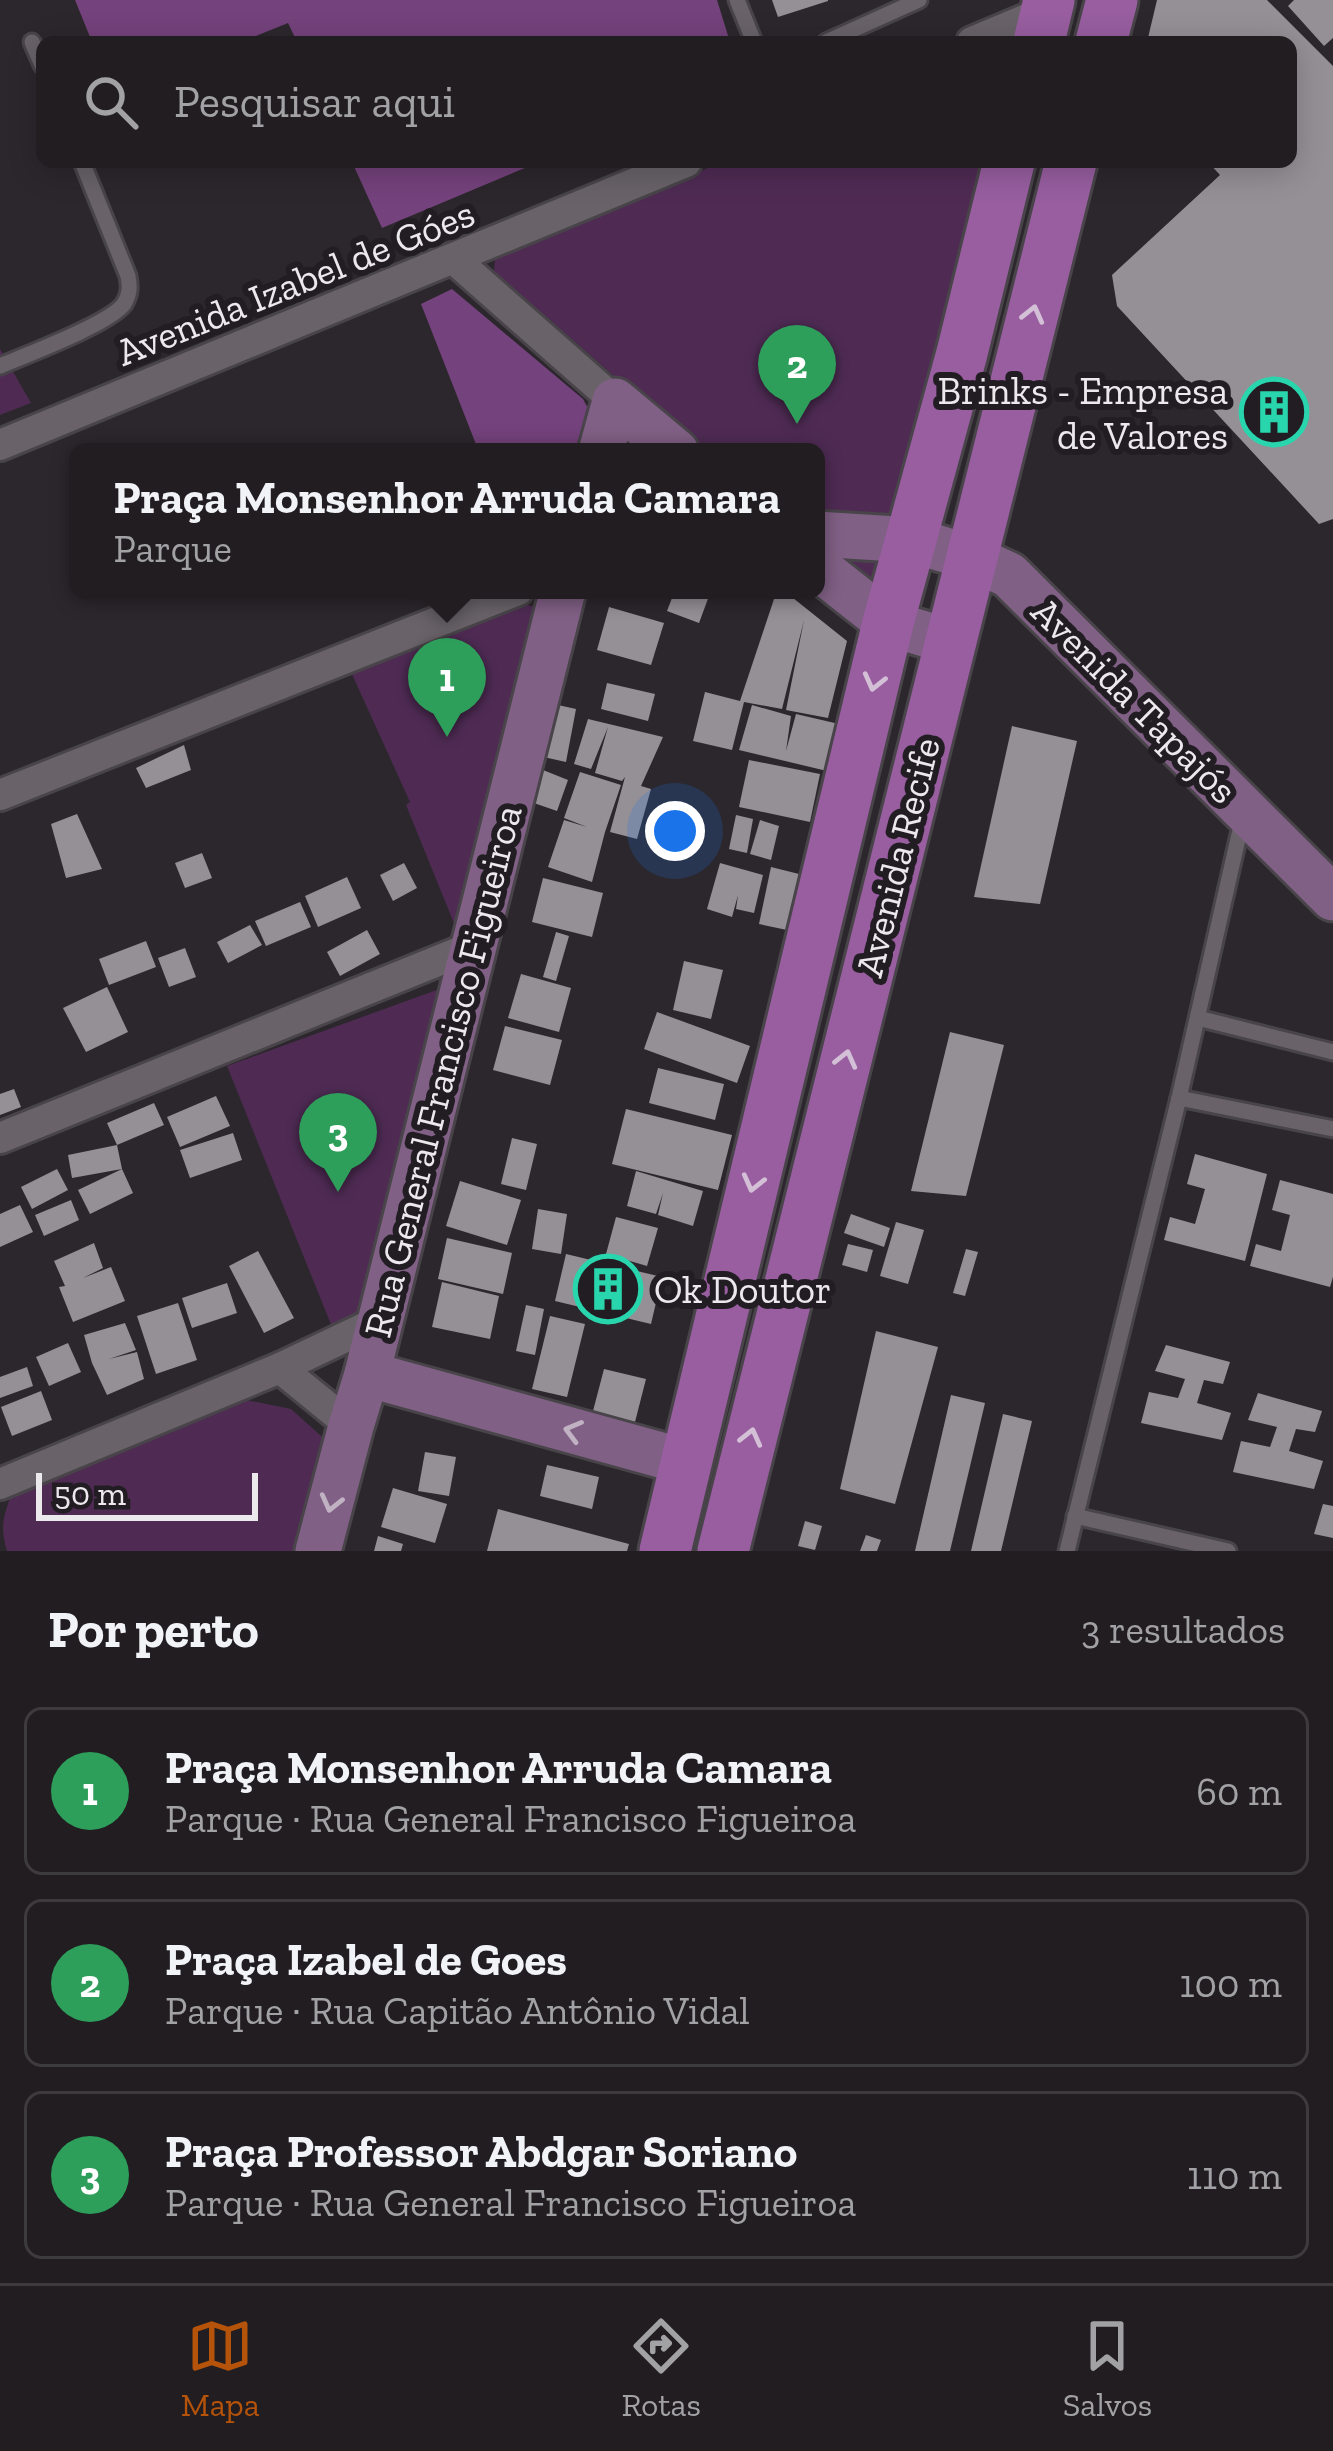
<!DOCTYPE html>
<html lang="pt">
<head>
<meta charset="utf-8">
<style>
	:root { --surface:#211d21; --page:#29262a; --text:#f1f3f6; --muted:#a2a2a5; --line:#3e3b3f; --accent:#b45309 }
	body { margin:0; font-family:"Zilla Slab",serif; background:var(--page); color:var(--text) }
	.scale { position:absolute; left:36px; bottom:30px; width:222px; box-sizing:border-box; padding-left:12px; border:6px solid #ece9ed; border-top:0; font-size:33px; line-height:42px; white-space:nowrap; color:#ece9ed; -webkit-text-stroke:9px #221d23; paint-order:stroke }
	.you { position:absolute; left:675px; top:831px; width:42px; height:42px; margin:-30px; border:9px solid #fff; border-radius:50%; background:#1a73e8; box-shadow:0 0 0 18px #1a73e833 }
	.badge { display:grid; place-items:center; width:78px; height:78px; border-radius:50%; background:var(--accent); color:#fff; font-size:39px; font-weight:700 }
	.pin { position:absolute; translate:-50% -99px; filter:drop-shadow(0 3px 6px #0008) }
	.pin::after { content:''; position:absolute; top:63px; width:42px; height:36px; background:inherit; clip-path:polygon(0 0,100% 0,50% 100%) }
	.popup { position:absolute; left:69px; top:443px; width:756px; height:156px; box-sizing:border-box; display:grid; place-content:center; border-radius:18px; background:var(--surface); filter:drop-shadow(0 3px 9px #0005); font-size:39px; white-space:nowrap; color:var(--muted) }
	.popup b { font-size:45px; color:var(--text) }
	.popup::after { content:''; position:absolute; left:50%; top:100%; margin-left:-24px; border:24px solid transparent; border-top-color:var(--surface) }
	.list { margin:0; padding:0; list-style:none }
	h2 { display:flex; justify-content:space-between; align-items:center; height:156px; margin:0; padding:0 48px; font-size:51px }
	h2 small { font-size:39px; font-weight:400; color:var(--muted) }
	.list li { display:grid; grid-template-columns:78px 1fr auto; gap:36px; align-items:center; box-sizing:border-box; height:168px; margin:0 24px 24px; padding:0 24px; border:3px solid var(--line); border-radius:18px }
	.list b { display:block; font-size:45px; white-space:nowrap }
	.list p { margin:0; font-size:39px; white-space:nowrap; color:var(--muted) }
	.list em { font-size:39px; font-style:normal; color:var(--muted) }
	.icon { flex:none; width:66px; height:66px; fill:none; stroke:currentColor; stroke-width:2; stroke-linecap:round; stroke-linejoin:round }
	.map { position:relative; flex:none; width:1333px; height:1551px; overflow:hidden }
	.search { position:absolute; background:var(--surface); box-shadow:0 6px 30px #0003; left:36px; right:36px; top:36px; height:132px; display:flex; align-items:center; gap:30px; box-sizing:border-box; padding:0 42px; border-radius:18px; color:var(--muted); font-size:45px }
	.sheet { height:732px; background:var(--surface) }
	nav { display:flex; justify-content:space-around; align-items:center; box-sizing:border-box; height:168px; border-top:3px solid var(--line); background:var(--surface); font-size:33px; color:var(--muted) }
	nav a { display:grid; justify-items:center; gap:6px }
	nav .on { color:var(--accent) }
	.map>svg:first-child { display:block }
	.green { fill:#4f2b54 }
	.forest { fill:#74427c }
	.building { fill:#959096 }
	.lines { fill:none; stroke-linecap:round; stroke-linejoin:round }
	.lane-casing { stroke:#484449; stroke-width:21 }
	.street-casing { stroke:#484449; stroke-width:36 }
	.secondary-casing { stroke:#484449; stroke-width:51 }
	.primary-casing { stroke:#484449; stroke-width:57 }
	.lane { stroke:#696369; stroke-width:15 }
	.street { stroke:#696369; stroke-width:30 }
	.secondary { stroke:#806085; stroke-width:45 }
	.primary { stroke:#985ea0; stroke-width:51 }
	.oneway { stroke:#d3bfd6 }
	.oneway2 { stroke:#c1b2c3 }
	.labels { text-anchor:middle; stroke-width:12; stroke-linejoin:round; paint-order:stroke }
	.street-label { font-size:39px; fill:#ece9ed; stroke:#221d23 }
	.poi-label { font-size:39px; fill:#ece9ed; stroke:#221d23; text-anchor:end }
</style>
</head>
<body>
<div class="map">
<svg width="1333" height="1551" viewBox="0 0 1333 1551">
	<rect width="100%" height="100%" fill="#2c272c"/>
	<g class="green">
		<polygon points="722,162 991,162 902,519 872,583 816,553 816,452 701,452 494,271 495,259 499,254"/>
		<polygon points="0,349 31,403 0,415"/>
		<polygon points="525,604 537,608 460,938 406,805 410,802 351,672"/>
		<polygon points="445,987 368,1319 332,1327 227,1066"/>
		<path d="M246 1400 291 1409 330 1444 304 1551H7C0 1526 3 1519 11 1495Z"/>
	</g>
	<g class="forest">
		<polygon points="75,0 717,0 730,42 297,42 288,23 241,42 92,42"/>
		<polygon points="352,162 539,162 382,228"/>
		<polygon points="452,289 583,399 589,410 578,452 479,452 421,304"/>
	</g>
	<g class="building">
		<polygon points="772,0 828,0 828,1 778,17"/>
		<polygon points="1157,0 1267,0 1333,66 1333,519 1319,524 1117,306 1112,275 1220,175 1208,162 1291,162 1291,42 1147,42"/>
		<polygon points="1294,0 1333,0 1333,38 1324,46 1288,6"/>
		<polygon points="675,590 693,590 709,596 699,623 667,611"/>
		<polygon points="777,590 783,590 847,641 828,718 786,710 804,620 782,709 744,702 732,750 693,741 705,692 740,701"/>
		<polygon points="609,607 664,623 651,665 597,650"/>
		<polygon points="607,683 655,694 648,721 601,709"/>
		<polygon points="549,703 576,709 566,762 539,756"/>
		<polygon points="752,705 791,716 786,751 796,714 839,724 827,771 739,750"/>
		<polygon points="588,719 663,737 641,786 651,789 637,839 610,832 625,777 622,781 595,773 608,727 591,769 574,764"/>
		<polygon points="1012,726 1077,741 1040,904 974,897"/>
		<polygon points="184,745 191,770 146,788 136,768"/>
		<polygon points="749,760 820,774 810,822 739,807"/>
		<polygon points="543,770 568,780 557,811 531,802"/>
		<polygon points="580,772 621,785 605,832 592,882 548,867 564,820 587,827 564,818"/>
		<polygon points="77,814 102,869 66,878 51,824"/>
		<polygon points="736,815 753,819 747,853 729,849"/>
		<polygon points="760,820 779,826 771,860 750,854"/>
		<polygon points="202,853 212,878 185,888 175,863"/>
		<polygon points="404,863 417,888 393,901 380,875"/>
		<polygon points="720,863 763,875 754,913 736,909 738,895 732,917 707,909"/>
		<polygon points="771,867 799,874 787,930 759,924"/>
		<polygon points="347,877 361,908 318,927 305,896"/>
		<polygon points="543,878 603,893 592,937 532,922"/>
		<polygon points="300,902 311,927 266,946 255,921"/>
		<polygon points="250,925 262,945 228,963 217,942"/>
		<polygon points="367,930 380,954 340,976 327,952"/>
		<polygon points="556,932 569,936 556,981 543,977"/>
		<polygon points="146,941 156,967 109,985 99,959"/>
		<polygon points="185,948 196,977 169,987 158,958"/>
		<polygon points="684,961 723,970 711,1019 673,1010"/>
		<polygon points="521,974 571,988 559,1032 508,1018"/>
		<polygon points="107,987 128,1032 86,1052 63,1008"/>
		<polygon points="657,1012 750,1046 737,1083 644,1049"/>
		<polygon points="505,1026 562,1040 550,1085 493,1070"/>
		<polygon points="950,1032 1004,1045 966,1196 911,1191"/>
		<polygon points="658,1068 724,1084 715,1120 649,1103"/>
		<polygon points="14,1089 21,1107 0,1115 0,1094"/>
		<polygon points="216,1096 230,1126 180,1147 167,1117"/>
		<polygon points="154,1103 164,1125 117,1145 122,1169 133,1193 90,1214 78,1190 122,1169 72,1178 68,1155 117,1145 107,1123"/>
		<polygon points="626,1109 732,1135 718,1190 612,1164"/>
		<polygon points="233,1133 242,1160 190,1178 180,1150"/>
		<polygon points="512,1138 537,1144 526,1190 501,1184"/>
		<polygon points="1195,1154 1267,1174 1245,1261 1164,1240 1170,1217 1195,1224 1205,1189 1187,1184"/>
		<polygon points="57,1169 68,1190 32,1209 21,1187"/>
		<polygon points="636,1171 703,1191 693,1226 658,1215 663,1193 656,1214 627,1206"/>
		<polygon points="1280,1180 1333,1194 1333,1277 1330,1287 1250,1266 1256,1244 1281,1251 1290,1215 1272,1210"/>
		<polygon points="460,1181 521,1200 507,1245 446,1226"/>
		<polygon points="71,1200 79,1220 44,1236 35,1215"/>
		<polygon points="20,1205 33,1232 0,1247 0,1214"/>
		<polygon points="538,1209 567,1214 561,1254 532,1249"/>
		<polygon points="851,1214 890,1228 884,1247 844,1233"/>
		<polygon points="616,1217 658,1228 647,1266 606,1254"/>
		<polygon points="896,1222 924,1230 908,1284 880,1276"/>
		<polygon points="447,1238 512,1253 503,1294 438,1279"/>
		<polygon points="94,1243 103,1268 83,1278 111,1267 125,1301 73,1322 59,1287 65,1286 54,1261"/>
		<polygon points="848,1244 873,1250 867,1272 842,1265"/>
		<polygon points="966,1249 978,1252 965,1296 953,1293"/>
		<polygon points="258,1251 294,1318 264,1333 229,1266"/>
		<polygon points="566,1254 662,1277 651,1324 555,1301"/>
		<polygon points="442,1282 499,1296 490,1339 432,1327"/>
		<polygon points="227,1283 237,1313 192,1328 182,1298"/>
		<polygon points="178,1303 197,1360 156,1374 137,1316"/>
		<polygon points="526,1305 544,1309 535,1355 516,1351"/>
		<polygon points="550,1316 585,1324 567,1397 532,1389"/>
		<polygon points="125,1323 136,1350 109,1359 137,1352 144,1379 107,1395 92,1363 84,1335"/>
		<polygon points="876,1331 938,1347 895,1504 840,1489"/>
		<polygon points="68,1343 81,1372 49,1386 36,1357"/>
		<polygon points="1166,1345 1230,1362 1223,1384 1204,1380 1197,1403 1231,1413 1222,1440 1141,1423 1149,1392 1178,1398 1185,1379 1155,1371"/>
		<polygon points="27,1367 33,1386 0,1398 0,1377"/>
		<polygon points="604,1369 646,1379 635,1422 593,1411"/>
		<polygon points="41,1391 52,1420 12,1436 1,1407"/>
		<polygon points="1258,1393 1322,1411 1315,1432 1296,1429 1289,1451 1323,1461 1314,1489 1233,1472 1241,1441 1270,1447 1277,1427 1248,1420"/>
		<polygon points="951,1395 985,1403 950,1551 915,1551"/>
		<polygon points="1003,1414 1032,1421 1001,1551 971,1551"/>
		<polygon points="425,1452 456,1457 449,1496 418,1491"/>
		<polygon points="547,1465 599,1477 592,1509 540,1496"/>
		<polygon points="393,1488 447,1504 435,1543 381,1527"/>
		<polygon points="1323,1504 1333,1506 1333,1538 1314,1534"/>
		<polygon points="498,1509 629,1544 627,1551 487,1551"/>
		<polygon points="805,1521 822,1526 815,1550 798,1546"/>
		<polygon points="866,1535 881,1540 877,1551 860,1551"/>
		<polygon points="378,1536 403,1544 401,1551 374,1551"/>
	</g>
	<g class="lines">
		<defs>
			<g id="lane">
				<polyline points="737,0 754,42"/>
				<polyline points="32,42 42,65"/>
				<polyline points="826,42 919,0"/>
				<path d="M0 366C26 355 109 324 124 304 130 294 130 287 128 276L82 162"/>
				<polyline points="1198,1018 1333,1052"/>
				<polyline points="1179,1098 1333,1129"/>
				<polyline points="1075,1516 1228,1551"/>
				<polyline points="1067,1551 1179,1098 1243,817"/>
			</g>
			<g id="street">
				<polyline points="972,42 1046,11"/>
				<polyline points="454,259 615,401"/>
				<polyline points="0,445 686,162"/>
				<polyline points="0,795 518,590"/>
				<polyline points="0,1138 472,947"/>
				<polyline points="280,1368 351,1426"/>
				<polyline points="0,1484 280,1368 381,1320"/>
			</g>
			<g id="secondary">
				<polyline points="601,452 615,401 676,452"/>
				<polyline points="816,534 912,540 972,558 1009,575 1333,898"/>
				<polyline points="816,566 888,623 951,642"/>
				<polyline points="367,1374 686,1462"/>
				<polyline points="318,1551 351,1426 367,1374 563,590"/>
			</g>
			<g id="primary">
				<polyline points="1039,42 1049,0"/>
				<polyline points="1101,42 1112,0"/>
				<polyline points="665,1551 888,623 962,353 1009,162"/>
				<polyline points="723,1551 1071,162"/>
			</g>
		</defs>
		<use href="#lane" class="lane-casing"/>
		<use href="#street" class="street-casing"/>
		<use href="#secondary" class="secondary-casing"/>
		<use href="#primary" class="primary-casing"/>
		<use href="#lane" class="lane"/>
		<use href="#street" class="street"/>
		<use href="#secondary" class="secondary"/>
		<use href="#primary" class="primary"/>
	</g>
	<defs><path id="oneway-chevron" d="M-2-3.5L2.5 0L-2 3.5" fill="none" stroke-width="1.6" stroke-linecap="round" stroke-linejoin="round" transform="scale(3)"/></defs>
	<g class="oneway">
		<use href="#oneway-chevron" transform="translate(1033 314) rotate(-76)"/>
		<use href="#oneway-chevron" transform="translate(874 682) rotate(104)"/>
		<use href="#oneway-chevron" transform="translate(846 1059) rotate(-76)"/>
		<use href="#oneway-chevron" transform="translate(753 1183) rotate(104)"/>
		<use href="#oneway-chevron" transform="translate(751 1437) rotate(-76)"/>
	</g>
	<g class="oneway2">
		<use href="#oneway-chevron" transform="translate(573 1431) rotate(-165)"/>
		<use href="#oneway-chevron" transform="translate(331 1503) rotate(104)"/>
	</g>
	<defs>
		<symbol id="building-ring" viewBox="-11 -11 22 22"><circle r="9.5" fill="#221d23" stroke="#29d5ad" stroke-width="1.5"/><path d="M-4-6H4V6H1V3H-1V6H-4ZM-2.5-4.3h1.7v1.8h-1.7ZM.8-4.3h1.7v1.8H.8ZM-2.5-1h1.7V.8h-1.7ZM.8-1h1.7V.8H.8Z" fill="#29d5ad"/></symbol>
	</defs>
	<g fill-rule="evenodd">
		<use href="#building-ring" x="1236" y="374" width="76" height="76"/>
		<use href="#building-ring" x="570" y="1251" width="76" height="76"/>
	</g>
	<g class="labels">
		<g class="street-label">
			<text transform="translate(295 282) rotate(-22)" y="14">Avenida Izabel de Góes</text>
			<text transform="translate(1135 700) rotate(45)" y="14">Avenida Tapajós</text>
			<text transform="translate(897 857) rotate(-76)" y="14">Avenida Recife</text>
			<text transform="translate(442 1071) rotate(-76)" y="14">Rua General Francisco Figueiroa</text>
		</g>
		<g class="poi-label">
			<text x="1228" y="404">Brinks - Empresa<tspan x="1228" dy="45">de Valores</tspan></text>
			<text x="654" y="1303" text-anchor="start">Ok Doutor</text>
		</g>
	</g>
</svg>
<div class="scale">50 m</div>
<div class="you"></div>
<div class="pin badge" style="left:447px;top:737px;background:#2e9e5b">1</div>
<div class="popup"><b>Praça Monsenhor Arruda Camara</b>Parque</div>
<div class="pin badge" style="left:797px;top:424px;background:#2e9e5b">2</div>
<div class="pin badge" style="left:338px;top:1192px;background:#2e9e5b">3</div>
<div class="search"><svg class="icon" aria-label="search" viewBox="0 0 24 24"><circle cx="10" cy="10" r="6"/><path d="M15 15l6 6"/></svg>Pesquisar aqui</div>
</div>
<section class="sheet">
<h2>Por perto<small>3 resultados</small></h2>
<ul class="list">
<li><span class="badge" style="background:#2e9e5b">1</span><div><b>Praça Monsenhor Arruda Camara</b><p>Parque · Rua General Francisco Figueiroa</p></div><em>60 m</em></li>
<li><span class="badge" style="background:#2e9e5b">2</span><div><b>Praça Izabel de Goes</b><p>Parque · Rua Capitão Antônio Vidal</p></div><em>100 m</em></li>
<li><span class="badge" style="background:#2e9e5b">3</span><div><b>Praça Professor Abdgar Soriano</b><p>Parque · Rua General Francisco Figueiroa</p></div><em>110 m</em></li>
</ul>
</section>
<nav>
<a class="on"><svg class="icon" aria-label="map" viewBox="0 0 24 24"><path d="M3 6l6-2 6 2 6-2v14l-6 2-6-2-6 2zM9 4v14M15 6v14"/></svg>Mapa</a>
<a><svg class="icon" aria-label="directions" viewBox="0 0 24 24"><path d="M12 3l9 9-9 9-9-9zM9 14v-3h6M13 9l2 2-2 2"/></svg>Rotas</a>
<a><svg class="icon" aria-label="saved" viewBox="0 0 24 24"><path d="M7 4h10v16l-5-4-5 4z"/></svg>Salvos</a>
</nav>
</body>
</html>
